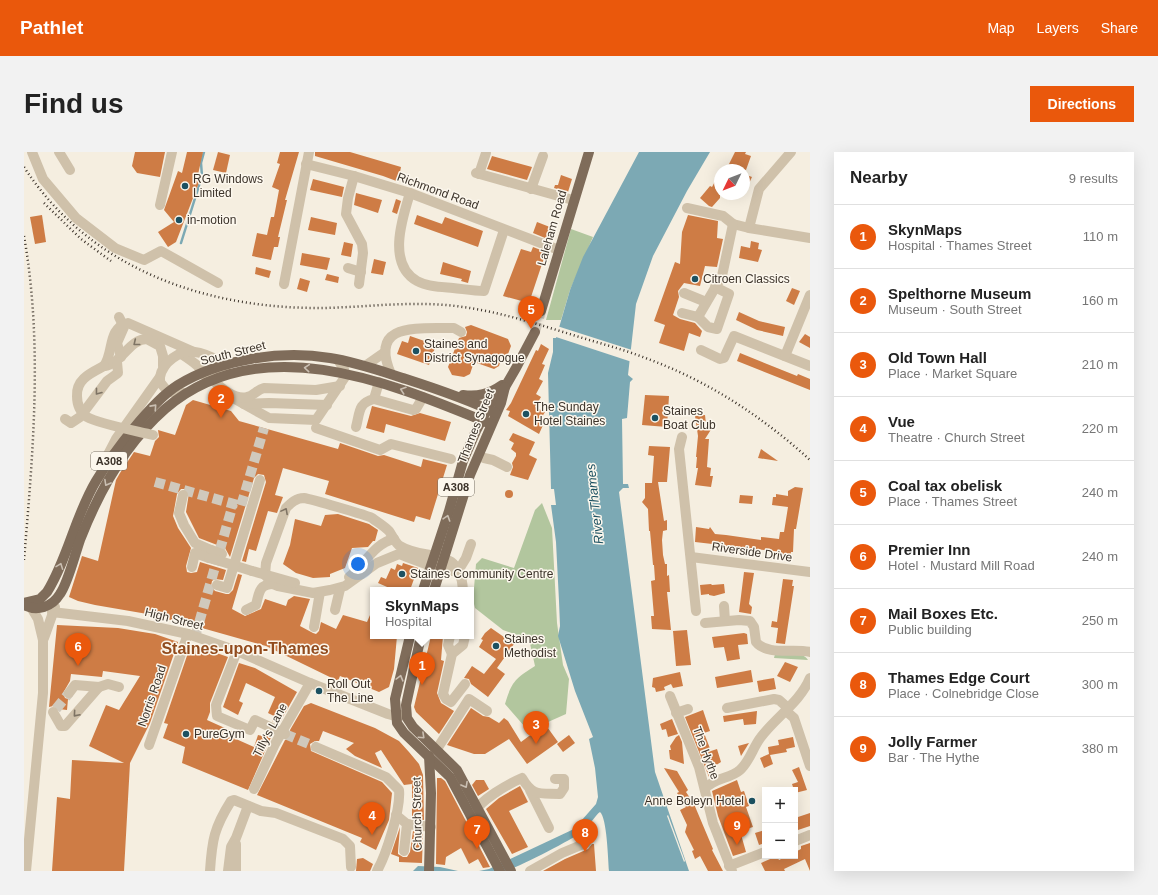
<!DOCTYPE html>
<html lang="en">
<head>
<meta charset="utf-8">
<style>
	:root { --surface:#fff; --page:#f2f2f2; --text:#222; --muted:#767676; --line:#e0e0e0; --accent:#ea580c }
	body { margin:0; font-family:Arial,sans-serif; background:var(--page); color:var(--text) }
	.controls { position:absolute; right:12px; bottom:12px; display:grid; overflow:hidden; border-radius:0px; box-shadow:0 4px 16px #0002 }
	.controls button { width:36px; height:36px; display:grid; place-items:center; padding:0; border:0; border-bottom:1px solid var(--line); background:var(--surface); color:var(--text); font:20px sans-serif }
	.compass { position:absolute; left:690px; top:12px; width:36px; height:36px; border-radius:50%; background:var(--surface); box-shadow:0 4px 16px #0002; rotate:227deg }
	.you { position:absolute; left:334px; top:412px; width:14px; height:14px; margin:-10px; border:3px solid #fff; border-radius:50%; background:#1a73e8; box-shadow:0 0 0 6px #1a73e833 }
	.badge { display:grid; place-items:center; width:26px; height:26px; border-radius:50%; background:var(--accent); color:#fff; font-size:13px; font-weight:700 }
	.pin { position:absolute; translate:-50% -33px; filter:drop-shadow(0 1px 2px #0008) }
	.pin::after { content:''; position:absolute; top:21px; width:14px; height:12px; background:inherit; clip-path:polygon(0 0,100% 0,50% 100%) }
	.popup { position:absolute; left:346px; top:435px; width:104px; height:52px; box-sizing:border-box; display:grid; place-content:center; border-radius:0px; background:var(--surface); filter:drop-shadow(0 1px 3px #0005); font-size:13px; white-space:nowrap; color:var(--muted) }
	.popup b { font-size:15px; color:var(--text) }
	.popup::after { content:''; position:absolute; left:50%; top:100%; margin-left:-8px; border:8px solid transparent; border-top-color:var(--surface) }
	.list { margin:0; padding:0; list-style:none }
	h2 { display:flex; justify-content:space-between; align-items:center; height:52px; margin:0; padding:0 16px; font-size:17px }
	h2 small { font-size:13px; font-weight:400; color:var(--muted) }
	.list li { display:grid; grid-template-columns:26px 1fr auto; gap:12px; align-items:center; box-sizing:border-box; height:64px; padding:0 16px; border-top:1px solid var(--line) }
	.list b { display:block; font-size:15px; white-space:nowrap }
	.list p { margin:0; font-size:13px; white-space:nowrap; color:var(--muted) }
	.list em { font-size:13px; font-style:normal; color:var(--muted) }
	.map { position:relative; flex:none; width:786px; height:719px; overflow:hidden; border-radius:0px }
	header { display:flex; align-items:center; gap:24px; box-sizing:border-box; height:56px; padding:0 20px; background:var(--accent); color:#fff }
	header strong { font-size:19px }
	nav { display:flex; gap:22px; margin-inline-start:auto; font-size:14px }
	.intro { display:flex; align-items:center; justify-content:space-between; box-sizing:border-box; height:96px; padding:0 24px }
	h1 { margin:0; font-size:28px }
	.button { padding:10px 18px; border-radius:0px; background:var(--accent); color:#fff; font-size:14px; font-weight:700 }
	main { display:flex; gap:24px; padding:0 24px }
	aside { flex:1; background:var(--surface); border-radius:0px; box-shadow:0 4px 16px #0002 }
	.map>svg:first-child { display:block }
	.green { fill:#b2c69e }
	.water { fill:#7ca9b4 }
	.pier { fill:#f5eee0 }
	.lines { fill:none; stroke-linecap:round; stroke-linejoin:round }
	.stream { stroke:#7ca9b4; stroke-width:2.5 }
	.building { fill:#ce7c45 }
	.minor-tunnel { stroke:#d0c9bc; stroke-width:10; stroke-dasharray:10 5; stroke-linecap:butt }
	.major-tunnel { stroke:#d0c9bc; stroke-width:10; stroke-dasharray:10 5; stroke-linecap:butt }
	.minor { stroke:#cfc1aa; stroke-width:10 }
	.major { stroke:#7f6c5a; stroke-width:10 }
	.rail { stroke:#3c332a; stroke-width:2.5; stroke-dasharray:1 3; stroke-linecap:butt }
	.minor-bridge { stroke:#cfc1aa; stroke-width:10 }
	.oneway { stroke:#7e7364 }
	.oneway2 { stroke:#cabfb2 }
	.poi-dot { fill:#1c5161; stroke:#fcf7ed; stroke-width:1.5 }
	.labels { text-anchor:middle; stroke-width:3; stroke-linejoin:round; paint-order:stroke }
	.shield { fill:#fcf7ed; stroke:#766e64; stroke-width:1 }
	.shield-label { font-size:11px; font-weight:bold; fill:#3c332a }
	.poi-label { font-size:12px; fill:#3c332a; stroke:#fcf7ed; text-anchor:start }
	.street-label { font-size:12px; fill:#3c332a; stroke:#fcf7ed }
	.water-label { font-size:13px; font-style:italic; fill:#1c5161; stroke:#fcf7ed }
	.district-label { font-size:16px; font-weight:bold; fill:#914b1d; stroke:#fcf7ed }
</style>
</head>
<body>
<header>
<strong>Pathlet</strong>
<nav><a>Map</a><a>Layers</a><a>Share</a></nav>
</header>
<div class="intro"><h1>Find us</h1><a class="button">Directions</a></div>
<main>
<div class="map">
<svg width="786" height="719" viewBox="0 0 786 719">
	<rect width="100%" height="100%" fill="#f5eee0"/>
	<g class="green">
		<polygon points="547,77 569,85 546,138 537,168 522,168"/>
		<path d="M518 351 528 376 533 471 539 513 545 527 542 562 515 574 501 575 481 552C488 529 491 527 511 514L505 487 479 478 451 456 449 448 452 412 458 406 490 416 511 358Z"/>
		<path d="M751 502C761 505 777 497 784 508L750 506Z"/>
	</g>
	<g class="water">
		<path d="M615 0H686L663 39 629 104 612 152 604 223 609 227 606 230 603 266 598 267 599 332H604L605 336H599L595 340 631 620 665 719H585C584 707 583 666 576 660 572 662 564 676 558 680 547 688 492 717 480 719 472 719 463 719 455 719L465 717 550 677 572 652 574 645 571 616 565 587 569 585 551 539 534 484 536 474 535 449 532 390 527 353H532L530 337H527L524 221 529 200V186H532L546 138 559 105Z"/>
		<polygon points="394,714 416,715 434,719 389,719"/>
	</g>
	<g class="pier">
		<polygon points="533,174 608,198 608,210 529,184 531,184"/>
		<polygon points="644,663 661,709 660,710 643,664"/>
	</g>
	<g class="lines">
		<polyline class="stream" points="157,91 178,24 177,11 180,0"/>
	</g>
	<g class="building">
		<polygon points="111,0 141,0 136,25 113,21 108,14"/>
		<polygon points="163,0 179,0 173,27 176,28 152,90 144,95 134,80 150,70 140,58 154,19 158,21"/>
		<polygon points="194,0 206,3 202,21 189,18"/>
		<polygon points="256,0 275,0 261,48 263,48 254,85 256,85 254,95 250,95 247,108 228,104 233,81 243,83 247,65 250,65 255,38 248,35 256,12 253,11"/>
		<polygon points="291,0 326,0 377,15 376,20 378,21 375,30 359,24 291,4"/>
		<polygon points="711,0 722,0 721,2 727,4 722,18 702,18"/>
		<polygon points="468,4 508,15 503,28 463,17"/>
		<polygon points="696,20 696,46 688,55 685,54 676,46 686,34 688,35"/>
		<polygon points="720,22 728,25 720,42"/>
		<polygon points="537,23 548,27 544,40 530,36 531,33 534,33"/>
		<polygon points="289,27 320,35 318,45 286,38"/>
		<polygon points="332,41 358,48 354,61 330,53"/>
		<polygon points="372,47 377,49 373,62 368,60"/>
		<polygon points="18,63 22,90 11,92 6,65"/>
		<polygon points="393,63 418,72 421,65 459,79 454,95 390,72"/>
		<polygon points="664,63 694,69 693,86 699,87 693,115 681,114 676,134 660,131 654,139 655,145 649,163 656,167 671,171 678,179 676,185 665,181 660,199 635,191 641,173 630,169 651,110 656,112 658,80"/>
		<polygon points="287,65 313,71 311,83 284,78"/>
		<polygon points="513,70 531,77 526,88 509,81"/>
		<polygon points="727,89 735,91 734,97 738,98 734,110 715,106 717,94 726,96"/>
		<polygon points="320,90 329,92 327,105 317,103"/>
		<polygon points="509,95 522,100 505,151 479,144 497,97 507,100"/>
		<polygon points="278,101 306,106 303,118 276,113"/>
		<polygon points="350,107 362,110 359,123 347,121"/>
		<polygon points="419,110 447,119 444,131 437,129 438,127 416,122"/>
		<polygon points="232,115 247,119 245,126 231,122"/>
		<polygon points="303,122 315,125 314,131 301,128"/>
		<polygon points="276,126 286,129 283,140 273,137"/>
		<polygon points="768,136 776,139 770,153 762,149"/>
		<polygon points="715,160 735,169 761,175 759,184 733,178 712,168"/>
		<polygon points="447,173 484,187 487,194 484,202 478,204 475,214 470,217 450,210 446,222 440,225 428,223 424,215 435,186 442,184 443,180 441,175"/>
		<polygon points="781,182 786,185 786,196 775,190"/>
		<polygon points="386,184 412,193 405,213 373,202 378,189 384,191"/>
		<polygon points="517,192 525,197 518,212 521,213 515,227 519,229 512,242 517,245 511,255 521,260 516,268 520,271 515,282 484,264 486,259 482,258 487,251 512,198 514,199"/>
		<polygon points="716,201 773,224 774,222 786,227 786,238 713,209"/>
		<polygon points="621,243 645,244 643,275 618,273"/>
		<polygon points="169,248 207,259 215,269 314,297 316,291 354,304 360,303 397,315 399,307 423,313 406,368 392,364 390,370 301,342 305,329 259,316 251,343 259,345 253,361 244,359 232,399 225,397 222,410 218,409 242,330 240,323 234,322 230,326 206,405 201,396 175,386 162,360 165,341 161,337 157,337 153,342 149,364 154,376 167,396 162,414 163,420 167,421 173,420 176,410 202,418 199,428 191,427 188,429 187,434 191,439 202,442 205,442 209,438 214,422 218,423 208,457 221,464 237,457 241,447 262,454 264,448 270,444 286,447 276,474 289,481 292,482 295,479 297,470 312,477 319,463 343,470 349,456 349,484 373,484 370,517 365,535 355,540 316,524 314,529 242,494 178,476 178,479 135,464 71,453 54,449 45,445 58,404 74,409 92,328 96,321 110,300 126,304 131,289 135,285 134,278 151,283 162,253"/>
		<polygon points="348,254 387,264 396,261 427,270 421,289 362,272 360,281 342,276"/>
		<polygon points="681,263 682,272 686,272 688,276 681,287 685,287 683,315 687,316 686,324 689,324 687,335 671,333 674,316 672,316 673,305 672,305 674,284 671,264"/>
		<polygon points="489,281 511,290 505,303 513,307 504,328 486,323 489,315 488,311 492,304 492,301 487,297 490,291 485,288"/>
		<polygon points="625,294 646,295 643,330 634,330 640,369 643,368 643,378 639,379 638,388 639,403 641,412 643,412 643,424 645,423 646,440 643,440 647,478 628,477 627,464 630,464 627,429 631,428 630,413 629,413 626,379 625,379 624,357 618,350 621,346 621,331 628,331 630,304 624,303"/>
		<polygon points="737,297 754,309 734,306"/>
		<polygon points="771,335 779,336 772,377 770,377 769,400 767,400 766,406 756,405 757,400 671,390 672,375 685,377 686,375 691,382 702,383 737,388 737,385 755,387 756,380 760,380 764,355 748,353 749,345 752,345 752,342 764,344 764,339"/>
		<circle cx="485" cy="342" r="4"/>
		<polygon points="716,343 729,344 728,352 715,351"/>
		<polygon points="314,362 345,372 354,378 351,389 349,389 344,395 328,396 321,416 306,422 306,425 289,426 272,421 259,412 266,393 271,367 297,374 301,363"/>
		<polygon points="379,411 394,416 386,438 370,438 354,431 357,425 362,427 367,416 371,418 373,412 378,414"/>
		<polygon points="720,420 730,421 725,452 728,455 727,462 715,460"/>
		<polygon points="759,427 769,428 768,434 770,434 761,492 752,491 754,476 747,475 748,469 753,470"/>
		<polygon points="687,432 688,433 700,432 701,441 690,444 685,443 685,442 677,443 676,433"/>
		<polygon points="33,473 94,476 131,482 154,490 126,571 106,611 100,719 28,719 33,645 46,647 48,608 100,611 65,594 82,553 95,558 116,524 79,519 78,525 47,522 46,529 39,541 41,546 44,547 43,558 35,557 29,554 25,555"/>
		<polygon points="467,476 490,492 473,516 481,522 464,545 447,532 445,527 440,526 448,514 460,522 472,507 455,495 459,488 457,487 461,481"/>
		<polygon points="663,478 667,513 652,514 649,479"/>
		<polygon points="720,481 723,482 724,492 714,493 716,507 703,509 700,495 690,496 688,485"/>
		<polygon points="407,484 419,484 417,508 420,509 413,541 417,551 430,559 415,582 392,560 390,555"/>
		<polygon points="167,492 204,505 186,551 186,560 183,568 212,581 212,587 230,595 234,583 238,584 242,581 248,583 224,638 158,611 161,595 139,586 144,572 140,571"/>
		<polygon points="761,510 774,515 766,530 753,524"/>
		<polygon points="215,511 231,516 273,540 255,572 248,569 250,564 244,561 251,545 222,531 215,549 219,551 214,563 199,555"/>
		<polygon points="727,518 729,530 693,536 691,525"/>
		<polygon points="656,520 659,534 649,536 647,532 640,535 641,538 632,540 631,536 628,535 629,526"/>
		<polygon points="750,526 752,537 735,540 733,529"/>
		<polygon points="287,551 351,576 375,589 385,600 395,612 399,623 400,668 388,666 388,632 380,633 357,598 351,601 358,616 331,604 322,597 330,591 299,579 295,589 291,589 286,592 287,599 358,630 368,641 365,668 352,698 336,690 338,686 233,643 261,588 267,585 266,578 280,554"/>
		<polygon points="447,556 459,564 465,565 475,571 480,566 484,569 497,590 521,572 534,590 503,612 485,587 461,602 450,602 423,593"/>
		<polygon points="679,558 686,579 680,581 687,599 693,597 697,610 689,615 692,622 685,625 661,565"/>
		<polygon points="733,559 732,572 720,573 719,567 700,570 699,564"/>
		<polygon points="648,567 654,582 644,585 642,577 638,578 636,572"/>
		<polygon points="545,583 551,591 539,600 533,592"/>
		<polygon points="655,583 658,590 660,612 646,607 645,598 647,598 646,594 652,585"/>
		<polygon points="769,585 771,595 762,597 763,600 746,603 749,612 740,616 736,606 745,602 744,595 755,593 754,588"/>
		<polygon points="725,591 717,604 714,594"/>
		<polygon points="775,615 783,638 771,641 768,632 774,630 768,618"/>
		<polygon points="640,616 653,619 664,638 662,640 670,652 689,697 688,698 699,719 684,719 676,704 671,707 668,699 670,698 661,680 663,673 656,658 662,655 653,641 655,640"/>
		<polygon points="413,626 417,626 421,629 466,715 459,716 454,707 445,712 437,696 422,705 421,713 412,712"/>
		<polygon points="452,628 460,628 465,637 454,644 448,633"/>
		<polygon points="713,628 717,640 720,639 725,654 722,655 729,675 716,679 722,700 709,704 694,664 688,639"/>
		<polygon points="496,634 504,650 485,659 504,695 488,702 462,657 475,646"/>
		<polygon points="786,661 786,674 771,679 771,666"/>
		<polygon points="376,675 374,699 374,702 379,705 383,705 386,700 389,679 399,681 398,711 375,710 375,705 367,702"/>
		<polygon points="741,678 741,691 735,693 731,681"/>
		<polygon points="786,691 786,719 781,707 760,717 761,719 741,719 737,711 753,704 755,708 763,704 771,704 771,700 777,697 777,694"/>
		<polygon points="568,692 570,692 572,719 519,719 541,707 564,697"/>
		<polygon points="339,706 349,712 347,717 346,719 332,719 333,707"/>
	</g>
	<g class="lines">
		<g class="minor-tunnel">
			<polyline points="131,330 217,354 240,276"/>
			<polyline points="171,485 209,352"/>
			<polyline points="32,557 45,541"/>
			<polyline points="261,582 292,595"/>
		</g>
		<polyline class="major-tunnel" points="511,180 517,159"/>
		<g class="minor">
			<polyline points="8,0 19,27 52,66 91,96 120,108 137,99 194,131"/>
			<polyline points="35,0 46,18"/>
			<polyline points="282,12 330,24 386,41 535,98"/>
			<polyline points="452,21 549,48"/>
			<polyline points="455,22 462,1"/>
			<polyline points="330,24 324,46 322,62 338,92 339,101 335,132"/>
			<polyline points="507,37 519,4"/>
			<path d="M386 41C378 67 363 112 393 129 404 135 418 135 429 136 439 137 450 139 460 139L480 78"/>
			<polyline points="136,53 148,0"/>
			<polyline points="663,56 699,64 709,72 725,76 786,86"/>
			<polyline points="725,76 735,37 767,0"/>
			<polyline points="324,116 337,120"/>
			<polyline points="260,132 285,0"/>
			<polyline points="660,141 682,150"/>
			<polyline points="658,161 674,165 698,124 709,72"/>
			<polyline points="95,165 100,175 93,191 97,205"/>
			<polyline points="674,165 684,175 693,177 705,142 691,135"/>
			<polyline points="677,198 696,207 700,206 710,184 786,214"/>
			<path d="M156 201C168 209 178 215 184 228"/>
			<polyline points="761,204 786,143"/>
			<path d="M80 214C90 201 83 176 104 171L170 200"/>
			<path d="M80 214C98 212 105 187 123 187L136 194 139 204V214"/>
			<polyline points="341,214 361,200"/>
			<path d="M367 222C344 169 395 177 430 176L437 180"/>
			<polyline points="136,225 136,230 144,240 162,241"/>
			<polyline points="355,230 350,247 389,258 392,257 399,245"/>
			<polyline points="209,246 245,266 292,268 321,225 320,217 314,208"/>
			<polyline points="220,252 245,251 303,253"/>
			<polyline points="41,267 47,271 56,265 83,229 94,221 93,210"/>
			<path d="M332 275C336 260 334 251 350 247"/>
			<polyline points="292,276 356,298 367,292 427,307"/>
			<polyline points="658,285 655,297 672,459"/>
			<polyline points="460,306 469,308 483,315"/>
			<path d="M78 314 92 287 136 225C139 210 155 198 171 200 182 201 193 208 203 213L189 228C197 236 210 248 223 245 229 244 233 238 240 236L292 238 316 234"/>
			<polyline points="159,343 155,361 160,373 171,391 187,398"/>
			<polyline points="667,405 786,420"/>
			<polyline points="196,409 228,419"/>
			<polyline points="168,415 171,401 185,406"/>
			<path d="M325 425C340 414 350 391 370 387"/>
			<polyline points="193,433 203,436 236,328"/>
			<path d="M439 438C436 392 401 410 376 394 371 391 368 383 365 379 360 374 353 370 348 366 342 363 287 347 280 346 272 346 267 351 262 356L242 411 241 423 249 432 254 434 289 441 306 438 321 434 353 411 375 402C389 407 422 421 434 419L442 406 447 392"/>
			<polyline points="700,454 701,469"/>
			<path d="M222 458 232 453C235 441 235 432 249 432"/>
			<polyline points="311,458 316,437"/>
			<polyline points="28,460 104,469 164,482 213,499 286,531 364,562 371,564 380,563"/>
			<path d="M681 471 715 468 726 469 730 475 732 490C743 504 771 496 786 500"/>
			<polyline points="290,475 296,440"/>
			<polyline points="426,484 424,493 428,502"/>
			<polyline points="20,486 31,455"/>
			<polyline points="213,499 192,553 193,564 226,578 231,568 261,582"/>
			<polyline points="441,532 427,550 422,547 419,542 428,502 439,493 441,484"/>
			<polyline points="45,541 51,533 75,535 84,532 95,535"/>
			<polyline points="646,544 675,615 689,671 708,719"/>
			<polyline points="703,556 750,547 755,548 764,556"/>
			<polyline points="762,559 770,566 786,614"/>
			<polyline points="29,560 37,574 41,574 75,535"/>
			<polyline points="652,561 664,557"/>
			<polyline points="125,593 164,482"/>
			<path d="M292 595 362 625 375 638C377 657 362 703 353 719"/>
			<polyline points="413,597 445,547 463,559"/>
			<polyline points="230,637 251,592 286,531"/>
			<path d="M681 637C689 626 706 627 716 618 726 609 729 595 737 585 753 564 776 550 786 526"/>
			<polyline points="506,638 525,676"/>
			<path d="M449 662C456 648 484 632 498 626 509 645 516 641 536 642L540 636V627H531"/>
			<polyline points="372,663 383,672 380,699"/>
			<polyline points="383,672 407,675"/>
			<polyline points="771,689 786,683"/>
			<polyline points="705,714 741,700"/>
			<polyline points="2,719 19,541 19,488 14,467 8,457"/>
			<path d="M186 719C188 688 190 676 207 649L210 648 237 659 252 661 319 687 326 694 327 715"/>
			<polyline points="204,719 207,695 212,686 224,654"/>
			<polyline points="212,719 212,692"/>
			<polyline points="506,719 538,701 562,691"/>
		</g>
		<g class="major">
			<polyline points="517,159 565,0"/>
			<path d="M439 243C454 245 465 242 478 233"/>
			<polyline points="399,438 425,359 439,309 452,279 469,247 481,235 492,216 511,180"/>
			<polyline points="410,438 446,323 477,251 481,235"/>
			<path d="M0 451 16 447 23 440C44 406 51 364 72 329 89 301 127 250 154 233 197 207 257 198 306 206 332 210 357 219 382 227 413 237 443 247 472 261"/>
			<path d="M0 453C13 460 28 455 36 442 44 431 51 402 56 388 75 339 101 292 141 257 236 175 367 231 467 272"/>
			<polyline points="386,484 371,547 373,571 380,581 426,625 476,719"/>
			<polyline points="397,484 382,553 383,566 389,575 433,618 487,719"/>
			<polyline points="405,604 407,641 405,719"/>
		</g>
		<g class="rail">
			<path d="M0 15C66 117 181 157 299 156 346 155 392 148 439 155 476 160 513 172 549 183 574 191 599 197 624 207 684 229 739 265 786 308"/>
			<polyline points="20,51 57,87 87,109"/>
			<path d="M0 84C19 192 9 300 0 408"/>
		</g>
		<g class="minor-bridge">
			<path d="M80 214C67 221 52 227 53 244 53 252 56 260 63 265 75 272 113 279 129 283"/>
			<polyline points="187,398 198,402"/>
			<polyline points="185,406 196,409"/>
			<polyline points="228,419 271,431"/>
		</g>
	</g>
	<defs><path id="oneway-chevron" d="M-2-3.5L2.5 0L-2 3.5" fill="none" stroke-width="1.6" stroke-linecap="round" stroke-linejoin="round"/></defs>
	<g class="oneway">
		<use href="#oneway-chevron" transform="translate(112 191) rotate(141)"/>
		<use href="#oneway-chevron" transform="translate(74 240) rotate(128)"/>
		<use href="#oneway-chevron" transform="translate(261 359) rotate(-62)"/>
		<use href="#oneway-chevron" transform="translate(52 562) rotate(131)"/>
	</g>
	<g class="oneway2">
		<use href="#oneway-chevron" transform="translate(283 216) rotate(-175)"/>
		<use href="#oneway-chevron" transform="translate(379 238) rotate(-161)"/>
		<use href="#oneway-chevron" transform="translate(130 255) rotate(-48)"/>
		<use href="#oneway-chevron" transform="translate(83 331) rotate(119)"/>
		<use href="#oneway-chevron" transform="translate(423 366) rotate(-72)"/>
		<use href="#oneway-chevron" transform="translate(36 414) rotate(-69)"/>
		<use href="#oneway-chevron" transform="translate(376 526) rotate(-75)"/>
		<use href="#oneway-chevron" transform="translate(398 584) rotate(43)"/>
		<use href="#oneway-chevron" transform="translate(441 633) rotate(61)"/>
	</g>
	<g class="poi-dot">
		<circle cx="161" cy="34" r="4"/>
		<circle cx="155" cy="68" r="4"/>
		<circle cx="671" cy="127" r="4"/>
		<circle cx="392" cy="199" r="4"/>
		<circle cx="502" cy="262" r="4"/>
		<circle cx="631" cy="266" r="4"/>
		<circle cx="378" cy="422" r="4"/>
		<circle cx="472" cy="494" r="4"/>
		<circle cx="295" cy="539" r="4"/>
		<circle cx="162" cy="582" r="4"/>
		<circle cx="728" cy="649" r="4"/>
	</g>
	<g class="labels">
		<g class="shield">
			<rect x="67" y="300" width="36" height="18" rx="3"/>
			<rect x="414" y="326" width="36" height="18" rx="3"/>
		</g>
		<g class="shield-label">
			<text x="85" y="313">A308</text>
			<text x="432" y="339">A308</text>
		</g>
		<g class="poi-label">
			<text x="169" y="31">RG Windows<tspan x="169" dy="14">Limited</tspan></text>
			<text x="163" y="72">in-motion</text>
			<text x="679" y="131">Citroen Classics</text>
			<text x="400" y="196">Staines and<tspan x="400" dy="14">District Synagogue</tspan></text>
			<text x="510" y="259">The Sunday<tspan x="510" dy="14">Hotel Staines</tspan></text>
			<text x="639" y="263">Staines<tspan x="639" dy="14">Boat Club</tspan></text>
			<text x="386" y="426">Staines Community Centre</text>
			<text x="480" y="491">Staines<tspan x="480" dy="14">Methodist</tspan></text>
			<text x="303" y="536">Roll Out<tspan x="303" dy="14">The Line</tspan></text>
			<text x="170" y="586">PureGym</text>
			<text x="720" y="653" text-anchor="end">Anne Boleyn Hotel</text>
		</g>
		<g class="street-label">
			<text transform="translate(414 39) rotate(20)" y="4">Richmond Road</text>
			<text transform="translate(528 76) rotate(-74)" y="4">Laleham Road</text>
			<text transform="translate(209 201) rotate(-14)" y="4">South Street</text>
			<text transform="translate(452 274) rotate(-68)" y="4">Thames Street</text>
			<text transform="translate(728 400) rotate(8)" y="4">Riverside Drive</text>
			<text transform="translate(150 467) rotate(14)" y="4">High Street</text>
			<text transform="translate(128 544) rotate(-71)" y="4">Norris Road</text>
			<text transform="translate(246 578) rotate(-62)" y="4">Tilly's Lane</text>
			<text transform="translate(682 601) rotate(70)" y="4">The Hythe</text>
			<text transform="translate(393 662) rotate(-91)" y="4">Church Street</text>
		</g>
		<g class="water-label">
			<text transform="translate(570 352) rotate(-96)" y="5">River Thames</text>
		</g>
		<g class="district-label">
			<text x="221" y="502">Staines-upon-Thames</text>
		</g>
	</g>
</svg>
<div class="controls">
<button>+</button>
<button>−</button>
</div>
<svg class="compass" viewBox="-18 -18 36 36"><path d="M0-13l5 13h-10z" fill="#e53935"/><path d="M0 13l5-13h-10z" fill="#767676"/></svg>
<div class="you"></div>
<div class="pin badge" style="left:398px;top:533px">1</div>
<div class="popup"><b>SkynMaps</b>Hospital</div>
<div class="pin badge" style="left:197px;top:266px">2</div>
<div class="pin badge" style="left:512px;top:592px">3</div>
<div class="pin badge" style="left:348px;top:683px">4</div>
<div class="pin badge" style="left:507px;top:177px">5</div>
<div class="pin badge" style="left:54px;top:514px">6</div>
<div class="pin badge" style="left:453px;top:697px">7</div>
<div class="pin badge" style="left:561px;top:700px">8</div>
<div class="pin badge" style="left:713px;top:693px">9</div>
</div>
<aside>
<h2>Nearby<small>9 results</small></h2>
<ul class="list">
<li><span class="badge">1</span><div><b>SkynMaps</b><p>Hospital · Thames Street</p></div><em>110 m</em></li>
<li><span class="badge">2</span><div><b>Spelthorne Museum</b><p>Museum · South Street</p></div><em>160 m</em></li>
<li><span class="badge">3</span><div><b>Old Town Hall</b><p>Place · Market Square</p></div><em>210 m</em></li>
<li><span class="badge">4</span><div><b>Vue</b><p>Theatre · Church Street</p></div><em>220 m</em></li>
<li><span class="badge">5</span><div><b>Coal tax obelisk</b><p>Place · Thames Street</p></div><em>240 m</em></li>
<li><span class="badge">6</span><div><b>Premier Inn</b><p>Hotel · Mustard Mill Road</p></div><em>240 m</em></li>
<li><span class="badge">7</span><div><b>Mail Boxes Etc.</b><p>Public building</p></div><em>250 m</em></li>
<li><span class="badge">8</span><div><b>Thames Edge Court</b><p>Place · Colnebridge Close</p></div><em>300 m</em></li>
<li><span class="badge">9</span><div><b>Jolly Farmer</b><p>Bar · The Hythe</p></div><em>380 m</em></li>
</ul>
</aside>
</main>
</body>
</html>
